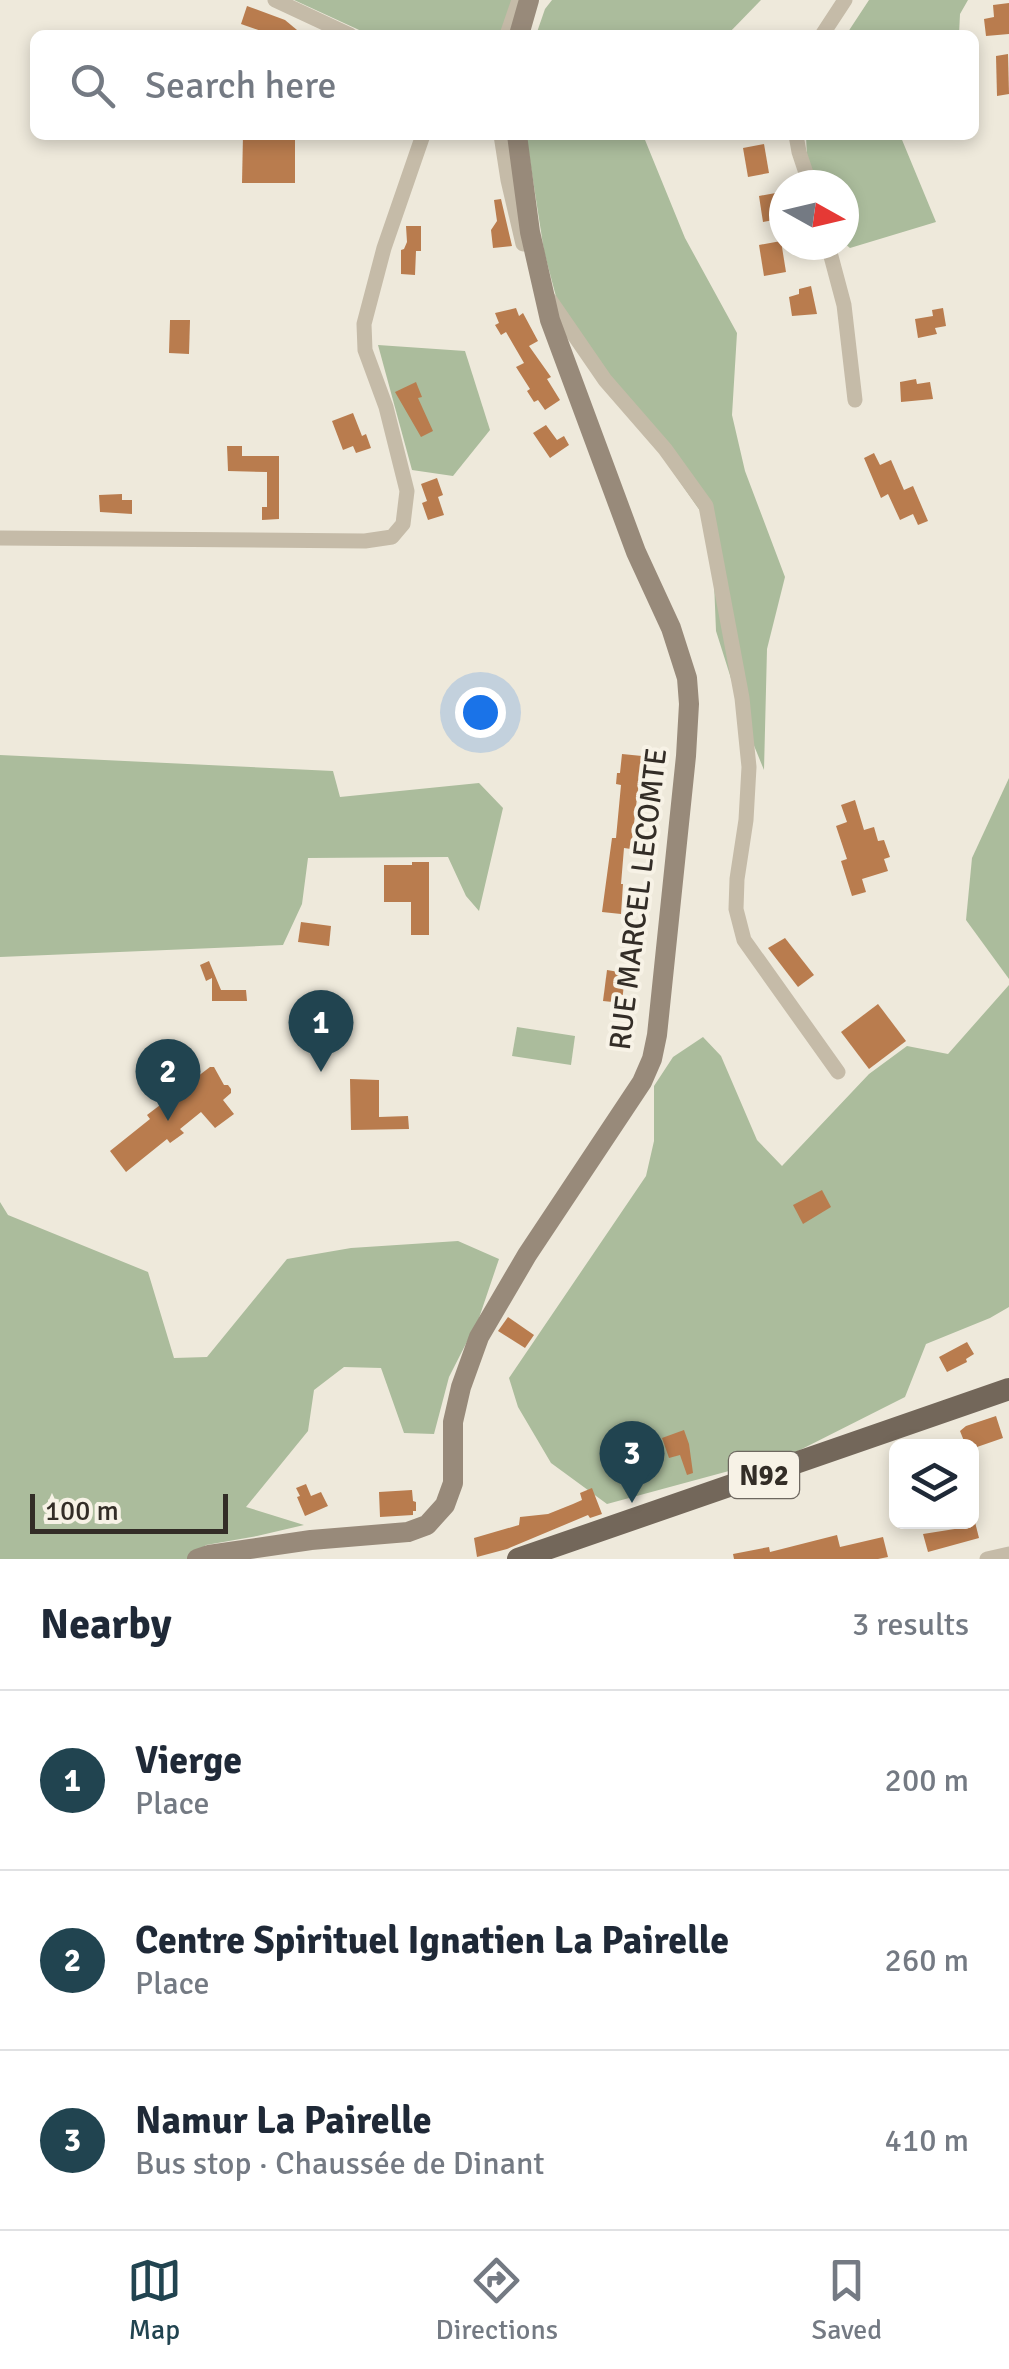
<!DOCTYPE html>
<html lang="en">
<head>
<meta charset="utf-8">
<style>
	:root { --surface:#fff; --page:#f2f2f3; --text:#1f2937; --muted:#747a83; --line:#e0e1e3; --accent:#214450 }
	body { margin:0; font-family:Signika,sans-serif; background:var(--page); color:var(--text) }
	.controls { position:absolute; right:30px; bottom:30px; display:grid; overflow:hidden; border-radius:15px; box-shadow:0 5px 15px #0003 }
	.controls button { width:90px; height:90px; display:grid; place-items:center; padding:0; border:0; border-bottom:2px solid var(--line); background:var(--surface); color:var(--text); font:50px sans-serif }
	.compass { position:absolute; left:769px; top:170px; width:90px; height:90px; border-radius:50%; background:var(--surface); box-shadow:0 5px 15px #0003; rotate:98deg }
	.scale { position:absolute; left:30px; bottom:25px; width:198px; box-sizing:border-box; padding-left:10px; border:5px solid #332d27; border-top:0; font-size:28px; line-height:35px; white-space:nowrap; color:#332d27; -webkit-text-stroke:8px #f7f2e6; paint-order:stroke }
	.you { position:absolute; left:480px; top:712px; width:35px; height:35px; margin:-25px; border:8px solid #fff; border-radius:50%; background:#1a73e8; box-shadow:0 0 0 15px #1a73e833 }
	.badge { display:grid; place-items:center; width:65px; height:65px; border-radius:50%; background:var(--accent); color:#fff; font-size:32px; font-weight:700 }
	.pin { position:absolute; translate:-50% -82px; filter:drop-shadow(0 2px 5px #0008) }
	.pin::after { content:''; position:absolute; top:52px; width:35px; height:30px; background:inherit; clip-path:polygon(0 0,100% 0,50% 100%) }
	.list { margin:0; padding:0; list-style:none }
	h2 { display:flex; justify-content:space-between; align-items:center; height:130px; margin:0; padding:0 40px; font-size:42px }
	h2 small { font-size:32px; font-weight:400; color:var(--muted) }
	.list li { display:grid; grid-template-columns:65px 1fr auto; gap:30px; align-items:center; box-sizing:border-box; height:180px; padding:0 40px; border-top:2px solid var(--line) }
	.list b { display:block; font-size:38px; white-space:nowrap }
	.list p { margin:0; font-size:32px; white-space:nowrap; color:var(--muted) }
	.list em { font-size:32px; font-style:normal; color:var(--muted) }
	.icon { flex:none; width:55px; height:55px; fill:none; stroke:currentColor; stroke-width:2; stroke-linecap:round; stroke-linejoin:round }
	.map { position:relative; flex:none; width:1009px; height:1559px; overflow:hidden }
	.search { position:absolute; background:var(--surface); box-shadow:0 5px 15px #0003; left:30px; right:30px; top:30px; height:110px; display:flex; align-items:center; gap:25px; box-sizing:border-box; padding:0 35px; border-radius:15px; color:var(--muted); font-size:38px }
	.sheet { height:670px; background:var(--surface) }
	nav { display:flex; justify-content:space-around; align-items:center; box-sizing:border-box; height:140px; border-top:2px solid var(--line); background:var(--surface); font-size:28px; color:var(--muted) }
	nav a { display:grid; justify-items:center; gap:5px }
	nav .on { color:var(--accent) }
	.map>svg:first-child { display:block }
	.green { fill:#abbc9c }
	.building { fill:#b97c4e }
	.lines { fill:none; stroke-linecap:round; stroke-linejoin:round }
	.street { stroke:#c5bba8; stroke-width:15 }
	.secondary { stroke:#988a7a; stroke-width:20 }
	.primary { stroke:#73675a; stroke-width:22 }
	.labels { text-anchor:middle; stroke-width:8; stroke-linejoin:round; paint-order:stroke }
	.shield { fill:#f7f2e6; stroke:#6e6860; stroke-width:2.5 }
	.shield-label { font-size:28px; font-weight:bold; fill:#332d27 }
	.street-label { font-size:30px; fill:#332d27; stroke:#f7f2e6 }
</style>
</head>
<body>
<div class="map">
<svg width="1009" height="1559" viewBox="0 0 1009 1559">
	<rect width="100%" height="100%" fill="#eee9db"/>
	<g class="green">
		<polygon points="294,0 524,0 503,35 370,35"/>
		<polygon points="552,0 761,0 727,35 536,35 545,9"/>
		<polygon points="869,0 968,0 960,14 959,35 846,35"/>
		<polygon points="526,135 643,135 685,238 737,333 732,415 745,471 785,577 767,649 764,770 746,726 716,631 714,582 703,515 559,308 544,251"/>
		<polygon points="806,135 900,135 936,222 850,248 844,243 844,185 817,185 807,158"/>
		<polygon points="378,345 465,351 490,430 453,476 412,470"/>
		<polygon points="0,755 333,771 340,797 479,783 503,808 479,911 466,896 448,857 308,858 302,904 283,945 0,957"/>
		<polygon points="1009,778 1009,979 966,920 972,858"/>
		<polygon points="1009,985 1009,1307 990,1318 926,1344 905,1397 792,1454 607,1504 551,1463 518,1407 509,1378 646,1176 654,1141 654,1086 673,1057 703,1037 721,1056 757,1140 782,1166 869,1074 907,1046 948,1054"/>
		<polygon points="517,1027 575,1036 571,1065 512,1056"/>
		<polygon points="0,1202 8,1215 148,1272 174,1358 207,1357 287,1259 351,1248 458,1241 499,1259 479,1318 449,1377 434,1434 404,1433 381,1368 344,1367 314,1390 308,1431 246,1507 304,1525 257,1536 206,1545 189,1559 0,1559"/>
	</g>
	<g class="building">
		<polygon points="1009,3 1009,34 986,36 984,19 994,17 993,5"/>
		<polygon points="247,6 285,20 303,35 273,35 241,24"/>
		<polygon points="1008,54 1009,94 997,96 996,56"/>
		<polygon points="243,135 295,135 295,183 242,183"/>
		<polygon points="764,144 769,173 748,177 743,148"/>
		<polygon points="781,192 784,218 763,222 759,196"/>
		<polygon points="501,199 512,246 493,248 491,230 497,221 494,200"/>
		<polygon points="406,226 421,226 421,251 416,251 415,275 401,274 401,250 404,249 407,242"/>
		<polygon points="781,241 786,272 764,276 759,245"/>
		<polygon points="811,286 817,314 792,316 789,297 799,294 799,289"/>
		<polygon points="516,308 519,316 523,313 538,341 529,346 551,377 547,379 560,400 545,410 538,400 534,402 527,391 530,389 516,367 524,363 506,332 501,335 495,325 499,323 495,313"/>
		<polygon points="943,308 946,326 935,328 937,334 918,338 915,319 933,316 932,310"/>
		<polygon points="170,320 190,320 189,354 169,353"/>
		<polygon points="916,379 917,384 930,382 933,399 901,402 900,382"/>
		<polygon points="416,382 422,397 418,398 433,431 421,437 395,392"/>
		<polygon points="353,413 362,436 366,434 371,448 356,453 353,446 343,450 332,421"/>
		<polygon points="546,425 557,440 564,436 569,445 550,458 533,433"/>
		<polygon points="227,446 242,446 242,456 279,456 279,519 262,520 262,507 267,507 267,472 228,471"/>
		<polygon points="874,453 880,465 891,460 904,490 913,486 928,521 918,525 913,514 900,520 888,494 881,498 864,458"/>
		<polygon points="437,478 443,495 438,497 444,515 428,520 422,503 427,501 421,484"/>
		<polygon points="122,494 122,500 132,500 132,514 100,512 99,495"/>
		<polygon points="622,754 642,756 631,849 624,848 621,884 623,884 621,914 602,912 612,838 616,838 621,785 616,784 617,773 620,773"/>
		<polygon points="855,800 864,830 874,827 878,841 884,840 890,857 884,859 888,871 862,879 866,892 852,896 841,861 847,859 836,826 847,822 841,805"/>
		<polygon points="412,862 429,862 429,935 411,935 411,902 384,902 384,865 412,865"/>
		<polygon points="301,922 331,926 329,946 298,942"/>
		<polygon points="785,938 814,975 798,987 768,948"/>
		<polygon points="209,961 221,990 246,990 247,1001 212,1001 212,978 206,981 200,965"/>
		<polygon points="607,970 625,973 622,1003 603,1001"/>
		<polygon points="878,1004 906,1041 869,1069 841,1032"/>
		<polygon points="210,1067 214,1067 224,1085 228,1085 231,1089 231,1093 223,1100 234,1114 215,1128 201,1112 180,1129 184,1133 170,1143 167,1139 126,1172 110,1151 150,1119 147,1115"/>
		<polygon points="350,1079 379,1080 379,1117 408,1116 409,1129 351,1130"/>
		<polygon points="822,1190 831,1207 803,1224 793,1205"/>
		<polygon points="508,1317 534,1335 525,1348 498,1331"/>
		<polygon points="967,1342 974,1354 966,1359 967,1362 947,1372 939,1357"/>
		<polygon points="996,1416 1003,1438 977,1447 976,1444 966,1446 960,1431 966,1426"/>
		<polygon points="684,1430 689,1444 693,1473 687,1475 680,1455 669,1458 662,1438"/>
		<polygon points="306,1484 311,1496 321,1492 328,1506 305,1516 297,1497 300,1496 296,1488"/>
		<polygon points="592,1488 602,1514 590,1518 588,1515 507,1549 477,1557 474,1538 519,1525 520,1517 548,1514 573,1504 582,1500 580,1493"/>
		<polygon points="412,1490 413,1501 416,1502 416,1511 413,1511 413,1515 380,1517 379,1492"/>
		<polygon points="960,1522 975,1522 979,1538 928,1552 923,1534 961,1528"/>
		<polygon points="837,1535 840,1547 883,1537 888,1557 878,1559 734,1559 733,1554 769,1547 770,1552"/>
	</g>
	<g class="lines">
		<g class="street">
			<polyline points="275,0 350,35"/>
			<polyline points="507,35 519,0"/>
			<polyline points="822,35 845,0"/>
			<polyline points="501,135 508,180 523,244"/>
			<polyline points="796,135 799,152 810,185"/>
			<polyline points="828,245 844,305 855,400"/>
			<polyline points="550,300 605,380 665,449 706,506 742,698 749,767 746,820 737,879 736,909 744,940 838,1072"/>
			<polyline points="0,538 365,541 392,537 403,524 407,491 386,407 365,350 364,324 384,248 423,135"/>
			<polyline points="987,1559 1009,1554"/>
		</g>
		<g class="secondary">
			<polyline points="519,35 529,0"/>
			<polyline points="197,1559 209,1555 311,1540 408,1532 427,1525 445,1505 453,1483 453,1422 461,1387 479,1337 527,1255 642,1082 652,1059 657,1035 686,756 689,704 687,678 671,628 636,552 550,320 530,232 517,135"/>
		</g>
		<polyline class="primary" points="518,1559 1009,1389"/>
	</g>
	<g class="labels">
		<rect class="shield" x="729" y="1452" width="70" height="46" rx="8"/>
		<g class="shield-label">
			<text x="764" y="1485">N92</text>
		</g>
		<g class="street-label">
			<text transform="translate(638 899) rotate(-83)" y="10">RUE MARCEL LECOMTE</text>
		</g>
	</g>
</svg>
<div class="controls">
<button><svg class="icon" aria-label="layers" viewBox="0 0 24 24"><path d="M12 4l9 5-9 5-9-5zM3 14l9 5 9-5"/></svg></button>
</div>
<svg class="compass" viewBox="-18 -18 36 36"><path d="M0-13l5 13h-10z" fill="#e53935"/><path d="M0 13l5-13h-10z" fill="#747a83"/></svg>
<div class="scale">100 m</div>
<div class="you"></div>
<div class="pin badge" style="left:321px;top:1072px">1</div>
<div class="pin badge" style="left:168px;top:1121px">2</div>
<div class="pin badge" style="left:632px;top:1503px">3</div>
<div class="search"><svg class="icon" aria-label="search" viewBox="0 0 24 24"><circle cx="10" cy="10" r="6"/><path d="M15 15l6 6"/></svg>Search here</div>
</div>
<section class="sheet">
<h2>Nearby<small>3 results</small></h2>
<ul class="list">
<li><span class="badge">1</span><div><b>Vierge</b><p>Place</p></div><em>200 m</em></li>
<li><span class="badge">2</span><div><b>Centre Spirituel Ignatien La Pairelle</b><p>Place</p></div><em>260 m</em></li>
<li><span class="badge">3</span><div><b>Namur La Pairelle</b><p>Bus stop · Chaussée de Dinant</p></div><em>410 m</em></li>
</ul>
</section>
<nav>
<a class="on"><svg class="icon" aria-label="map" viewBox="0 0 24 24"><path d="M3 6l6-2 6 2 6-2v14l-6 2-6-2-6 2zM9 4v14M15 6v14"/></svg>Map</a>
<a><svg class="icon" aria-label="directions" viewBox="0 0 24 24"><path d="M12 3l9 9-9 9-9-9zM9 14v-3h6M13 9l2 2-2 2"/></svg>Directions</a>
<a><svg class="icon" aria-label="saved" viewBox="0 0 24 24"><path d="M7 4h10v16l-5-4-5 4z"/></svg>Saved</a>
</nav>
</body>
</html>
